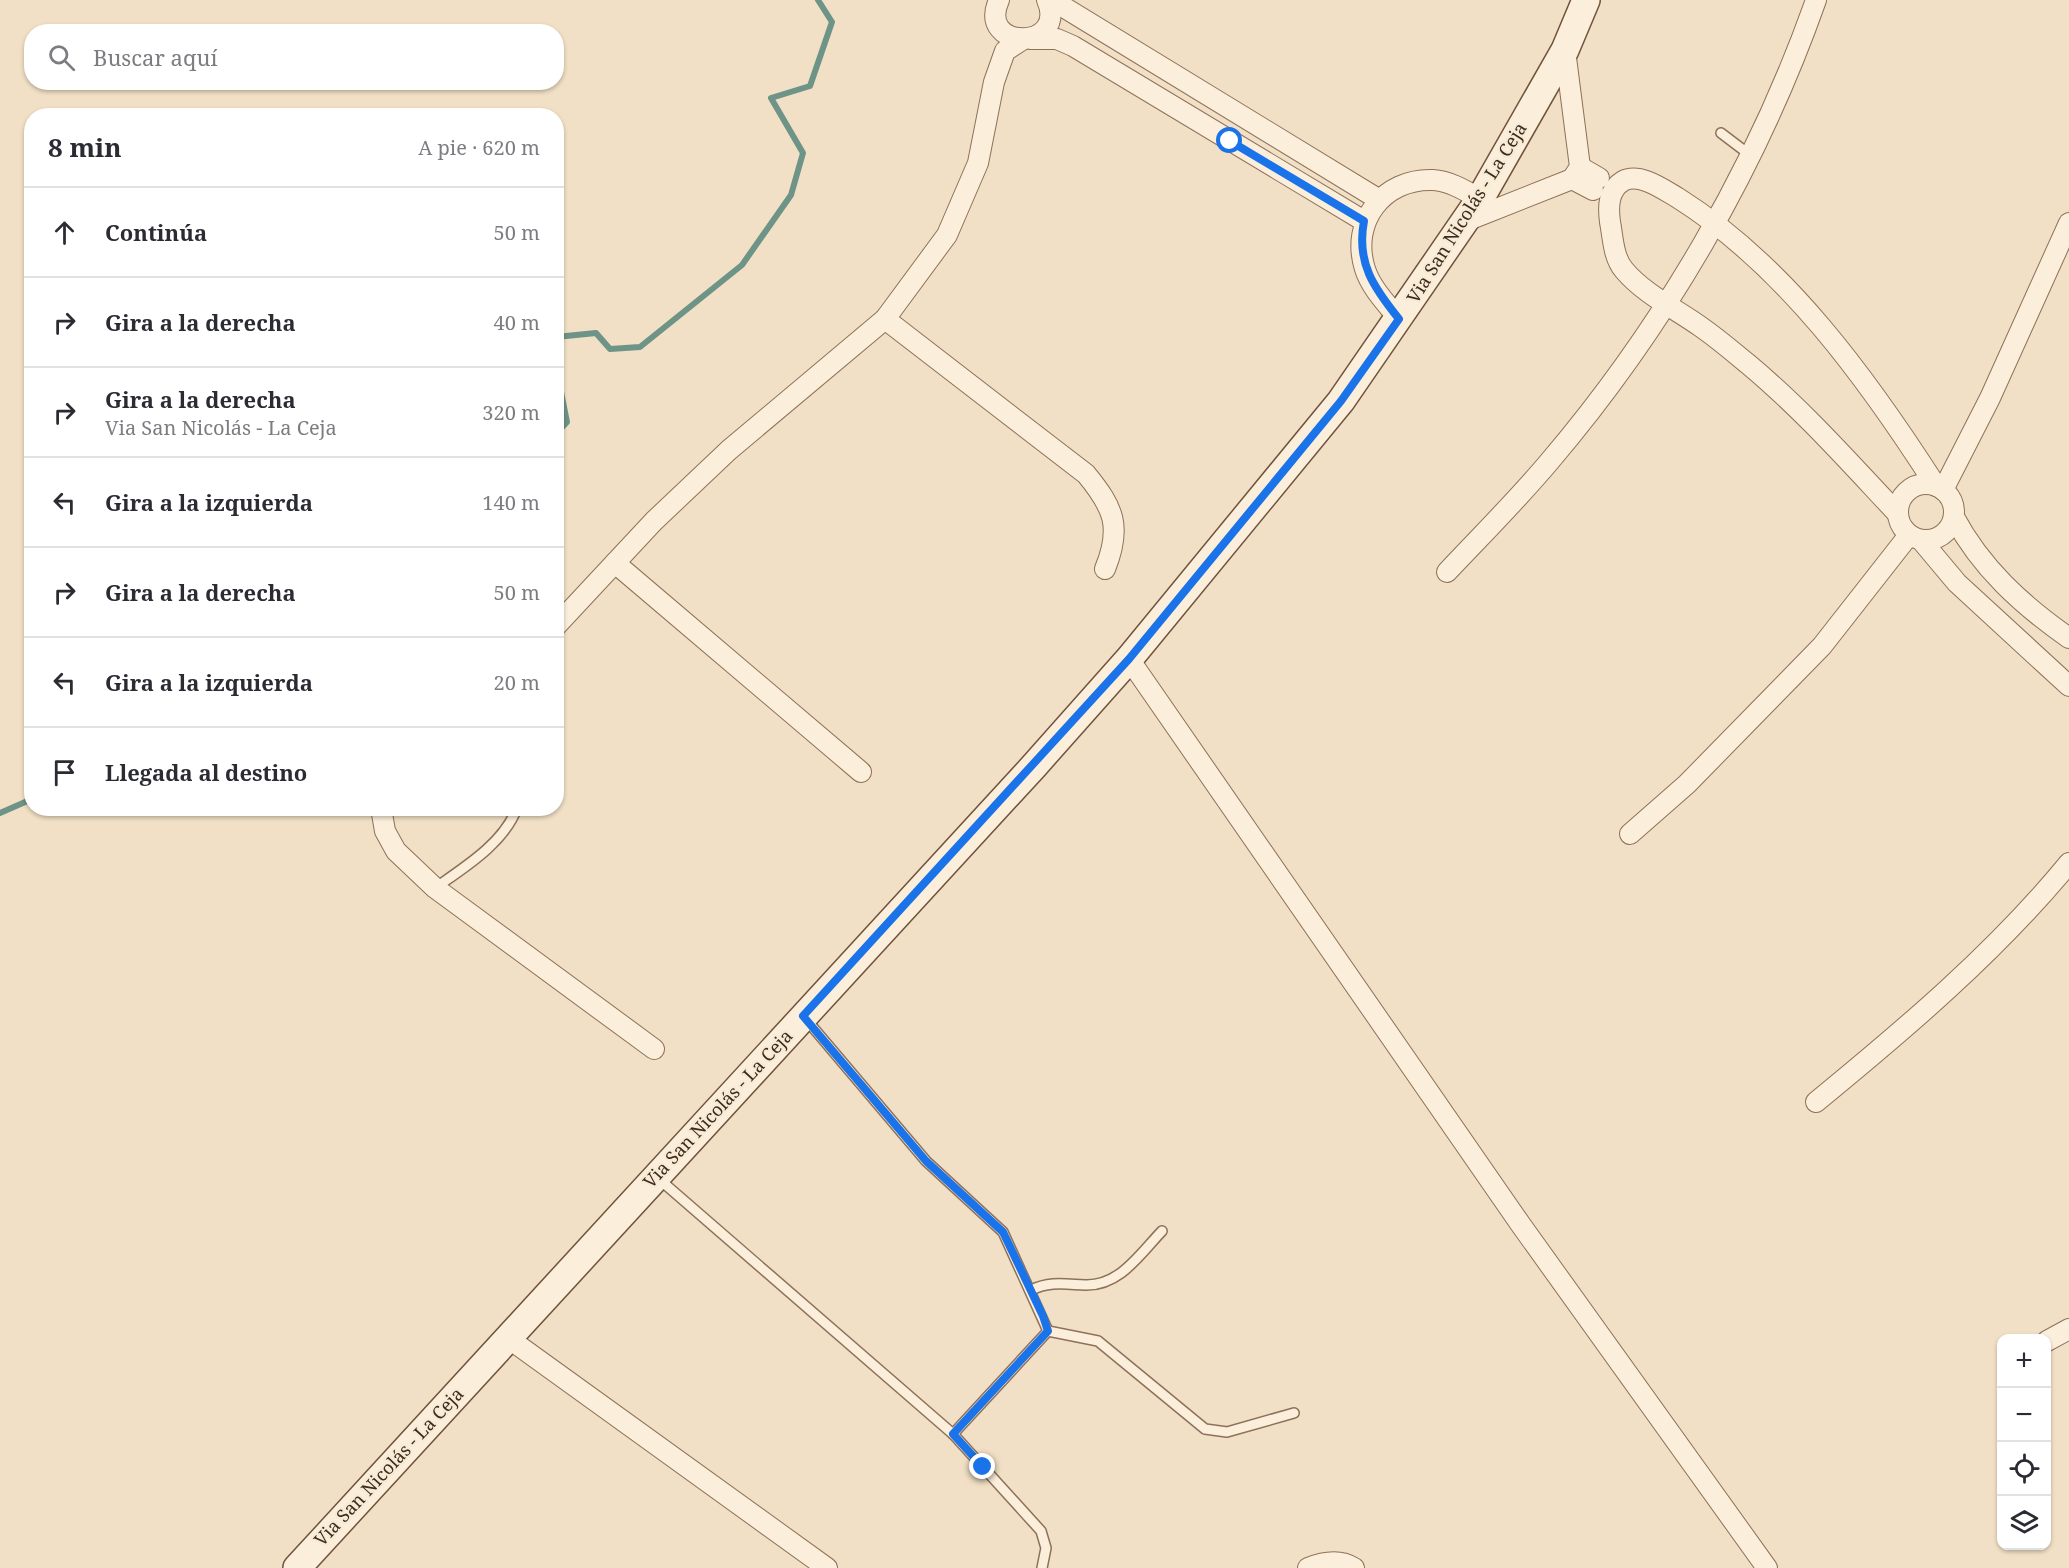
<!DOCTYPE html>
<html lang="es">
<head>
<meta charset="utf-8">
<style>
	:root { --surface:#fff; --page:#f7f7f7; --text:#2b2b33; --muted:#7c7c81; --line:#e1e1e2 }
	body { margin:0; font-family:"Noto Serif",serif; background:var(--page); color:var(--text) }
	.controls { position:absolute; right:18px; bottom:18px; display:grid; overflow:hidden; border-radius:12px; box-shadow:0 2px 4px #0004 }
	.controls button { width:54px; height:54px; display:grid; place-items:center; padding:0; border:0; border-bottom:2px solid var(--line); background:var(--surface); color:var(--text); font:30px sans-serif }
	.stop { position:absolute; width:18px; height:18px; margin:-14px; border:4px solid #1a73e8; border-radius:50%; background:#fff }
	.stop.end { background:#1a73e8; border-color:#fff; box-shadow:0 2px 6px #0008 }
	.list { margin:0; padding:0; list-style:none }
	h2 { display:flex; justify-content:space-between; align-items:center; height:78px; margin:0; padding:0 24px; font-size:26px }
	h2 small { font-size:20px; font-weight:400; color:var(--muted) }
	.list li { display:grid; grid-template-columns:39px 1fr auto; gap:18px; align-items:center; box-sizing:border-box; height:90px; padding:0 24px; border-top:2px solid var(--line) }
	.list b { display:block; font-size:22px; white-space:nowrap }
	.list p { margin:0; font-size:20px; white-space:nowrap; color:var(--muted) }
	.list em { font-size:20px; font-style:normal; color:var(--muted) }
	.icon { flex:none; width:33px; height:33px; fill:none; stroke:currentColor; stroke-width:2; stroke-linecap:round; stroke-linejoin:round }
	.map { position:relative; flex:none; width:2069px; height:1568px; overflow:hidden }
	.search { position:absolute; background:var(--surface); box-shadow:0 2px 4px #0004; left:24px; top:24px; width:540px; height:66px; display:flex; align-items:center; gap:15px; box-sizing:border-box; padding:0 21px; border-radius:24px; color:var(--muted); font-size:22px }
	.panel { position:absolute; background:var(--surface); box-shadow:0 2px 4px #0004; left:24px; top:108px; width:540px; height:708px; border-radius:24px }
	.map>svg:first-child { display:block }
	.lines { fill:none; stroke-linecap:round; stroke-linejoin:round }
	.stream { stroke:#6d9487; stroke-width:6 }
	.lane-casing { stroke:#8e715a; stroke-width:12 }
	.street-casing { stroke:#8e715a; stroke-width:22 }
	.secondary-casing { stroke:#70523d; stroke-width:30 }
	.lane { stroke:#fbeeda; stroke-width:9 }
	.street { stroke:#fbeeda; stroke-width:20 }
	.secondary { stroke:#fbeeda; stroke-width:27 }
	.route { stroke:#1a73e8; stroke-width:8 }
	.labels { text-anchor:middle; stroke-width:4.5; stroke-linejoin:round; paint-order:stroke }
	.street-label { font-size:18px; fill:#3d2b1e; stroke:#f8ebd6 }
</style>
</head>
<body>
<div class="map">
<svg width="2069" height="1568" viewBox="0 0 2069 1568">
	<rect width="100%" height="100%" fill="#f1e0c5"/>
	<g class="lines">
		<g class="stream">
			<polyline points="556,337 596,333 610,349 640,347 742,265 791,195 803,153 771,98 810,86 832,22 818,0"/>
			<polyline points="556,367 567,422 556,434"/>
			<polyline points="0,813 32,799"/>
		</g>
		<defs>
			<g id="lane">
				<polyline points="1721,133 1750,155"/>
				<path d="M435 888C465 867 504 843 517 808"/>
				<polyline points="805,1018 926,1161 1003,1232 1048,1331 1098,1341 1205,1429 1227,1432 1294,1413"/>
				<polyline points="659,1179 953,1434 1041,1531 1046,1548 1042,1568"/>
				<path d="M1031 1290C1050 1281 1064 1284 1085 1285 1120 1286 1140 1254 1162 1231"/>
				<polyline points="953,1434 1048,1331"/>
			</g>
			<g id="street">
				<path d="M999 0C976 51 1069 51 1047 0"/>
				<polyline points="1052,0 1378,199"/>
				<polyline points="1030,39 1057,39 1073,46 1364,221"/>
				<polyline points="1580,167 1599,178"/>
				<polyline points="1572,179 1593,190"/>
				<polyline points="1466,221 1572,179 1580,167 1565,50"/>
				<path d="M885 319 1086 474C1114 508 1122 527 1105 569"/>
				<path d="M1399 319C1387 304 1371 288 1365 269 1350 222 1383 178 1433 180 1450 181 1466 191 1480 199"/>
				<circle cx="1926" cy="512" r="28"/>
				<polyline points="1943,490 1990,398 2069,223"/>
				<path d="M1897 513C1849 462 1802 409 1748 364 1732 351 1717 338 1701 327 1676 309 1644 294 1624 270 1613 257 1613 237 1610 222 1608 207 1608 190 1623 181 1640 172 1664 190 1678 198 1786 266 1868 380 1936 486"/>
				<path d="M1954 517C1981 568 2022 605 2069 638"/>
				<polyline points="1921,540 1957,583 2069,686"/>
				<polyline points="615,563 861,772"/>
				<path d="M1447 572C1481 536 1517 500 1549 462 1664 327 1757 167 1816 0"/>
				<polyline points="556,626 654,521 729,450 885,319 947,235 978,163 994,82 1005,51 1022,40"/>
				<polyline points="1129,659 1521,1225 1767,1568"/>
				<polyline points="381,808 385,831 396,851 435,888 654,1049"/>
				<polyline points="1630,834 1687,784 1822,646 1909,535"/>
				<path d="M1816 1102C1905 1029 1996 952 2069 863"/>
				<polyline points="508,1338 827,1568"/>
				<polyline points="2047,1341 2069,1329"/>
				<path d="M1308 1568C1323 1562 1340 1559 1354 1568"/>
			</g>
			<polyline id="secondary" points="297,1568 1034,766 1129,659 1341,401 1480,199 1565,50 1586,0"/>
		</defs>
		<use href="#lane" class="lane-casing"/>
		<use href="#street" class="street-casing"/>
		<use href="#secondary" class="secondary-casing"/>
		<use href="#lane" class="lane"/>
		<use href="#street" class="street"/>
		<use href="#secondary" class="secondary"/>
	</g>
	<g class="lines">
		<path class="route" d="M983 1467 953 1434 1048 1331 1043 1316 1003 1232 926 1161 803 1016 1129 659 1341 401 1399 319C1374 288 1356 263 1364 221L1230 141"/>
	</g>
	<g class="labels">
		<g class="street-label">
			<text transform="translate(1467 213) rotate(-58)" y="6">Via San Nicolás - La Ceja</text>
			<text transform="translate(718 1109) rotate(-47)" y="6">Via San Nicolás - La Ceja</text>
			<text transform="translate(389 1467) rotate(-47)" y="6">Via San Nicolás - La Ceja</text>
		</g>
	</g>
</svg>
<div class="controls">
<button>+</button>
<button>−</button>
<button><svg class="icon" aria-label="locate" viewBox="0 0 24 24"><circle cx="12" cy="12" r="6"/><path d="M12 2v4M12 18v4M2 12h4M18 12h4"/></svg></button>
<button><svg class="icon" aria-label="layers" viewBox="0 0 24 24"><path d="M12 4l9 5-9 5-9-5zM3 14l9 5 9-5"/></svg></button>
</div>
<div class="stop" style="left:1230px;top:141px"></div>
<div class="stop end" style="left:983px;top:1467px"></div>
<div class="search"><svg class="icon" aria-label="search" viewBox="0 0 24 24"><circle cx="10" cy="10" r="6"/><path d="M15 15l6 6"/></svg>Buscar aquí</div>
<section class="panel">
<h2>8 min<small>A pie · 620 m</small></h2>
<ul class="list">
<li><svg class="icon" aria-label="ahead" viewBox="0 0 24 24"><path d="M12 20V5M6 11l6-6 6 6"/></svg><div><b>Continúa</b></div><em>50 m</em></li>
<li><svg class="icon" aria-label="right" viewBox="0 0 24 24"><path d="M7 20v-9h11M14 6l5 5-5 5"/></svg><div><b>Gira a la derecha</b></div><em>40 m</em></li>
<li><svg class="icon" aria-label="right" viewBox="0 0 24 24"><path d="M7 20v-9h11M14 6l5 5-5 5"/></svg><div><b>Gira a la derecha</b><p>Via San Nicolás - La Ceja</p></div><em>320 m</em></li>
<li><svg class="icon" aria-label="left" viewBox="0 0 24 24"><path d="M17 20v-9H6M10 6l-5 5 5 5"/></svg><div><b>Gira a la izquierda</b></div><em>140 m</em></li>
<li><svg class="icon" aria-label="right" viewBox="0 0 24 24"><path d="M7 20v-9h11M14 6l5 5-5 5"/></svg><div><b>Gira a la derecha</b></div><em>50 m</em></li>
<li><svg class="icon" aria-label="left" viewBox="0 0 24 24"><path d="M17 20v-9H6M10 6l-5 5 5 5"/></svg><div><b>Gira a la izquierda</b></div><em>20 m</em></li>
<li><svg class="icon" aria-label="arrive" viewBox="0 0 24 24"><path d="M6 21V4h12l-3 4 3 4H6"/></svg><div><b>Llegada al destino</b></div></li>
</ul>
</section>
</div>
</body>
</html>
